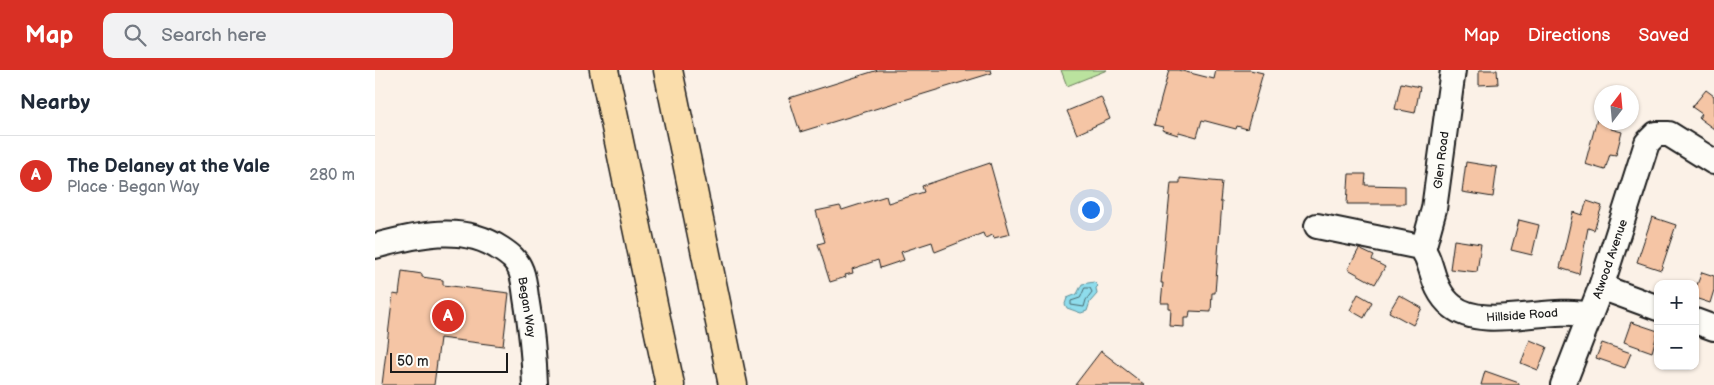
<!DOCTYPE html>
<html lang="en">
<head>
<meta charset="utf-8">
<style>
	:root { --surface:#fff; --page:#f2f2f3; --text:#1f2937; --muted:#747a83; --line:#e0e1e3; --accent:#d93025 }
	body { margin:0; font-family:"Balsamiq Sans",sans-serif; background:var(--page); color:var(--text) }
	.controls { position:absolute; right:15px; bottom:15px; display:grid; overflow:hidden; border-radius:10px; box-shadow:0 1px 4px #0004 }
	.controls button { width:45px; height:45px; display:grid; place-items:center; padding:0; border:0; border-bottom:1px solid var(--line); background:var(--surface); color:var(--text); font:25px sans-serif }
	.compass { position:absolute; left:1219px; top:15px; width:45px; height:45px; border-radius:50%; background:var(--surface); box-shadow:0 1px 4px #0004; rotate:16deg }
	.scale { position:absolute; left:15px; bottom:12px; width:118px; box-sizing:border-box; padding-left:5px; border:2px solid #1c1c1c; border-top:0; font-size:14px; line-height:18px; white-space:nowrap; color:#1c1c1c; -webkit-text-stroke:4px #fdfcf7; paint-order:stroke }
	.you { position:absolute; left:715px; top:139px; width:18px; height:18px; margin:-12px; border:4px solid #fff; border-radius:50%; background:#1a73e8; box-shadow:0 0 0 8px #1a73e833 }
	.badge { display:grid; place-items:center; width:32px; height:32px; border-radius:50%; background:var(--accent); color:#fff; font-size:16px; font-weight:700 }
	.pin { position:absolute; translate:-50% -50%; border:2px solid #fff; box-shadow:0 1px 5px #0006 }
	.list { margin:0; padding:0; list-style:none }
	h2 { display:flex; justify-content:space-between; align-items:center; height:65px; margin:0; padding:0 20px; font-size:21px }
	h2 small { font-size:16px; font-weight:400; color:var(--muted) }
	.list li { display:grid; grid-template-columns:32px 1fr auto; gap:15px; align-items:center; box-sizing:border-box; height:80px; padding:0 20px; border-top:1px solid var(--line) }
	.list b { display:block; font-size:19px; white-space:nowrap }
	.list p { margin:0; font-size:16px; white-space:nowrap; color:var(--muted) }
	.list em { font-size:16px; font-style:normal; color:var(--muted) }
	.icon { flex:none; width:28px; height:28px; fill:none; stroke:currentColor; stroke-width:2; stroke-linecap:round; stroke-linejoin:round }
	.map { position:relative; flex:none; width:1339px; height:315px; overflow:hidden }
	header { display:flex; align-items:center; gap:30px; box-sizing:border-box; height:70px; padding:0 25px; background:var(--accent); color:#fff }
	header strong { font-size:24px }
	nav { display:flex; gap:28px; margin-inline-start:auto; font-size:18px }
	.search { width:350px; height:45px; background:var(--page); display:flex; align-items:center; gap:12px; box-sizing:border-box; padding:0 18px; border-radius:10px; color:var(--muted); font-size:19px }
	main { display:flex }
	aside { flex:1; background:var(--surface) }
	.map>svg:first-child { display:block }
	.green { fill:#bae29e; stroke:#6b7f5d }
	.water { fill:#8edcec; stroke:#608f99 }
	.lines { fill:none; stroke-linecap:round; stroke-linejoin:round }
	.shore { stroke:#4a696f; stroke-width:1 }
	.building { fill:#f5c5a5; stroke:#1c1c1c }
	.minor-casing { stroke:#1c1c1c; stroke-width:28 }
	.highway-casing { stroke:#1c1c1c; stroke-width:31 }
	.minor { stroke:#fdfcf7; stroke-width:24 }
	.highway { stroke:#faddab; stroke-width:28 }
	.labels { text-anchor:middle; stroke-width:4; stroke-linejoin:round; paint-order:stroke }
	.street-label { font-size:12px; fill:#1c1c1c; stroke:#fdfcf7 }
</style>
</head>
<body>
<header>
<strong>Map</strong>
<div class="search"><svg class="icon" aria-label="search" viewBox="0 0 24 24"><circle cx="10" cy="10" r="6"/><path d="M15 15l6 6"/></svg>Search here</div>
<nav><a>Map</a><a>Directions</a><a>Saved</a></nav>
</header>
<main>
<aside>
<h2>Nearby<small></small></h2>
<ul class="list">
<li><span class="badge">A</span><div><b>The Delaney at the Vale</b><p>Place · Began Way</p></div><em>280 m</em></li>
</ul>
</aside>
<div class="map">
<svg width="1339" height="315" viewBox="0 0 1339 315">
	<rect width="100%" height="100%" fill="#fbf1e7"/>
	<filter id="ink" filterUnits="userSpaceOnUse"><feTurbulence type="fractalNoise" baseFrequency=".02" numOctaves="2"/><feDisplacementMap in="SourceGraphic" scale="10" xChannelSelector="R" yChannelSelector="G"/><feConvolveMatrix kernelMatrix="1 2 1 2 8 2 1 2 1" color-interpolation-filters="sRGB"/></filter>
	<g filter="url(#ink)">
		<polygon class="green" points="686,0 732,0 692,16"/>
		<polygon class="water" points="719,212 723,216 721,218 722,224 715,232 712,241 706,243 692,238 690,234 692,228 702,224 707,214"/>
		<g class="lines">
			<polygon class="shore" points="710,218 715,218 717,222 711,230 709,237 696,235 696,231 705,228"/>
		</g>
		<g class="building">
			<polygon points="503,0 616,0 617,3 425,62 414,28"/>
			<polygon points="794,0 803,0 839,9 841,0 875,0 888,3 872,59 862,56 861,59 827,50 822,67 804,62 803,65 787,60 788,57 779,55"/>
			<polygon points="1104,0 1122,0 1123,14 1104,15"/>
			<polygon points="1026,13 1045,17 1040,43 1020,39"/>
			<polygon points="1331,20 1339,26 1339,59 1324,48 1327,44 1317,37"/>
			<polygon points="726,27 735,49 702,64 692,41"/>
			<polygon points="1222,49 1226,52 1238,54 1236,59 1247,62 1241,85 1235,84 1230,100 1210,94"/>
			<polygon points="1091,92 1122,97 1118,127 1087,122"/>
			<polygon points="615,93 635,164 619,168 618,165 610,168 608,163 560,182 557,172 526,182 529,190 505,198 503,190 477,199 478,203 470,205 471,207 455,212 443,174 450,172 441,141 465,136 467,140 511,126 513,133 549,122 547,116"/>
			<polygon points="974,104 991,104 990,115 1030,116 1030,134 972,134"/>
			<polygon points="805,108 847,112 845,132 847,132 840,223 837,223 836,242 815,241 814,248 809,248 809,257 795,256 796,239 794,239 794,233 786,233 788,213 786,213 796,113 805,113"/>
			<polygon points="1212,131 1227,136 1219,160 1213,158 1204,204 1185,198 1198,142 1207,145"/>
			<polygon points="1277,147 1301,155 1286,200 1262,192"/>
			<polygon points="1144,150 1164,155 1157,185 1136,180"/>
			<polygon points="1079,170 1106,174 1102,202 1075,199"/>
			<polygon points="984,179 999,186 997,190 1010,197 1000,214 973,199"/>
			<polygon points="27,201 47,204 47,207 68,210 68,215 134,223 128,276 65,268 59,315 7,315 18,224 24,225"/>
			<polygon points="1327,202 1339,206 1339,220 1335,233 1320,228 1320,220"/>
			<polygon points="983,224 997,232 989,248 975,240"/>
			<polygon points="1024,225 1047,238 1038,255 1014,242"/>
			<polygon points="1256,252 1283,261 1277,282 1249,272"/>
			<polygon points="1155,270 1172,277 1163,300 1146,293"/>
			<polygon points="1227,273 1256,283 1250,298 1221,288"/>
			<polygon points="726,281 770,315 700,315"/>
			<polygon points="1110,301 1144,313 1144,315 1106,315"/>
		</g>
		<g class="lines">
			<defs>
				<g id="minor">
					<path d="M942 156 1045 177C1059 189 1054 217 1077 236 1108 262 1174 235 1215 245"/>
					<path d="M0 176C41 165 88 153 126 179 135 185 142 190 146 201 149 209 150 219 151 227 156 256 159 285 160 315"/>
					<polyline points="1048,179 1059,139 1078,0"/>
					<polyline points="1226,217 1283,238"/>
					<polyline points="1320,251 1339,258"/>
					<polyline points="1188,315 1226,217 1272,73 1281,64 1294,64 1339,92"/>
				</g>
				<g id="highway">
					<polyline points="229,0 295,315"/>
					<polyline points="293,0 358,315"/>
				</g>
			</defs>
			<use href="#minor" class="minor-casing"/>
			<use href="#highway" class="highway-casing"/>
			<use href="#minor" class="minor"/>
			<use href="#highway" class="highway"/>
		</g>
	</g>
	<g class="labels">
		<g class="street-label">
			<text transform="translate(1066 90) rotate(-83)" y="4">Glen Road</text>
			<text transform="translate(1235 189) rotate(-71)" y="4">Atwood Avenue</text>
			<text transform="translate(152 237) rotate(81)" y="4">Began Way</text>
			<text transform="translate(1147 245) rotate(-4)" y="4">Hillside Road</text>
		</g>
	</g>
</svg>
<div class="controls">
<button>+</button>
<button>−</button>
</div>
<svg class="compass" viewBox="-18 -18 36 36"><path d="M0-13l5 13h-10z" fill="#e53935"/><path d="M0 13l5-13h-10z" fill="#747a83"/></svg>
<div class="scale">50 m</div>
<div class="you"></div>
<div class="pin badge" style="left:73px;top:246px">A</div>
</div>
</main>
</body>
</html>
